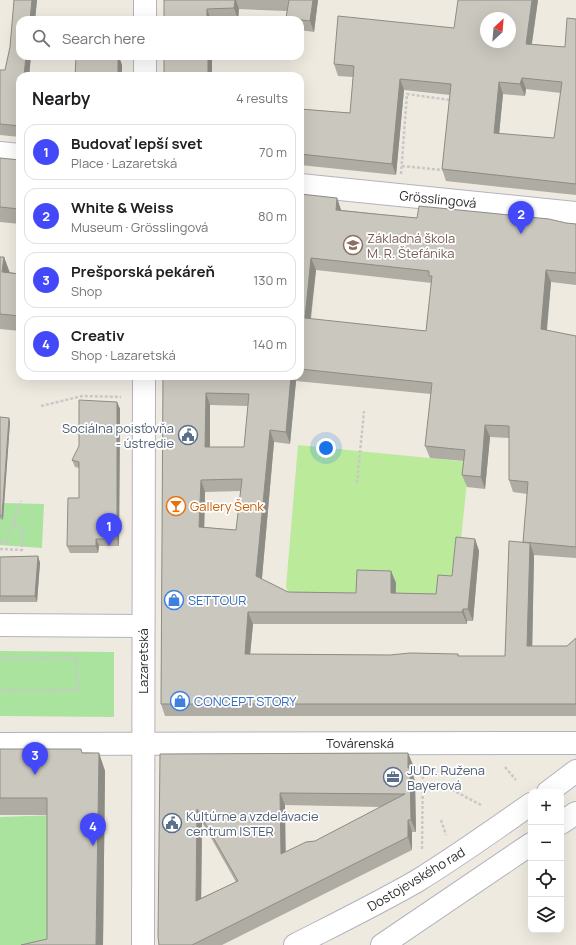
<!DOCTYPE html>
<html lang="en">
<head>
<meta charset="utf-8">
<style>
	:root { --surface:#fff; --page:#f2f2f2; --text:#202124; --muted:#757577; --line:#e0e0e0; --accent:#4348f8 }
	body { margin:0; font-family:Manrope,sans-serif; background:var(--page); color:var(--text) }
	.controls { position:absolute; right:12px; bottom:12px; display:grid; overflow:hidden; border-radius:8px; box-shadow:0 4px 16px #0002 }
	.controls button { width:36px; height:36px; display:grid; place-items:center; padding:0; border:0; border-bottom:1px solid var(--line); background:var(--surface); color:var(--text); font:20px sans-serif }
	.compass { position:absolute; left:480px; top:12px; width:36px; height:36px; border-radius:50%; background:var(--surface); box-shadow:0 4px 16px #0002; rotate:26deg }
	.you { position:absolute; left:326px; top:448px; width:14px; height:14px; margin:-10px; border:3px solid #fff; border-radius:50%; background:#1a73e8; box-shadow:0 0 0 6px #1a73e833 }
	.badge { display:grid; place-items:center; width:26px; height:26px; border-radius:50%; background:var(--accent); color:#fff; font-size:13px; font-weight:700 }
	.pin { position:absolute; translate:-50% -33px; filter:drop-shadow(0 1px 2px #0008) }
	.pin::after { content:''; position:absolute; top:21px; width:14px; height:12px; background:inherit; clip-path:polygon(0 0,100% 0,50% 100%) }
	.list { margin:0; padding:0; list-style:none }
	h2 { display:flex; justify-content:space-between; align-items:center; height:52px; margin:0; padding:0 16px; font-size:17px }
	h2 small { font-size:13px; font-weight:400; color:var(--muted) }
	.list li { display:grid; grid-template-columns:26px 1fr auto; gap:12px; align-items:center; box-sizing:border-box; height:56px; margin:0 8px 8px; padding:0 8px; border:1px solid var(--line); border-radius:12px }
	.list b { display:block; font-size:15px; white-space:nowrap }
	.list p { margin:0; font-size:13px; white-space:nowrap; color:var(--muted) }
	.list em { font-size:13px; font-style:normal; color:var(--muted) }
	.icon { flex:none; width:22px; height:22px; fill:none; stroke:currentColor; stroke-width:2; stroke-linecap:round; stroke-linejoin:round }
	.map { position:relative; flex:none; width:576px; height:945px; overflow:hidden }
	.search { position:absolute; background:var(--surface); box-shadow:0 4px 16px #0002; left:16px; top:16px; width:288px; height:44px; display:flex; align-items:center; gap:10px; box-sizing:border-box; padding:0 14px; border-radius:12px; color:var(--muted); font-size:15px }
	.panel { position:absolute; background:var(--surface); box-shadow:0 4px 16px #0002; left:16px; top:72px; width:288px; height:308px; border-radius:12px }
	.map>svg:first-child { display:block }
	.green { fill:#aae39e }
	.pitch { fill:#bbea9a }
	.lines { fill:none; stroke-linecap:round; stroke-linejoin:round }
	.street-casing { stroke:#b3b3c0; stroke-width:24 }
	.secondary-casing { stroke:#b3b3c0; stroke-width:24 }
	.path { stroke:#c8c8c8; stroke-width:2.5; stroke-dasharray:3 2; stroke-linecap:butt }
	.street { stroke:#fff; stroke-width:22 }
	.secondary { stroke:#fff; stroke-width:22 }
	.wall { fill:#aeaca3; fill-rule:evenodd }
	.shaded-wall { fill:#8d8c85 }
	.building { fill:#cac8be; stroke:#8d8c85; fill-rule:evenodd }
	.labels { text-anchor:middle; stroke-width:3.5; stroke-linejoin:round; paint-order:stroke }
	.street-label { font-size:13px; fill:#2d2d2d; stroke:#fff }
	.education-label { font-size:13px; fill:#785e54; stroke:#fff; text-anchor:start }
	.service-label { font-size:13px; fill:#4e5e75; stroke:#fff; text-anchor:start }
	.food-label { font-size:13px; fill:#c56008; stroke:#fff; text-anchor:start }
	.shop-label { font-size:13px; fill:#366cbe; stroke:#fff; text-anchor:start }
</style>
</head>
<body>
<div class="map">
<svg width="576" height="945" viewBox="0 0 576 945">
	<rect width="100%" height="100%" fill="#eeeae0"/>
	<g class="green">
		<polygon points="4,503 44,504 42,548 0,545 0,519 3,519"/>
		<polygon points="0,651 114,652 114,717 0,716"/>
		<polygon points="60,815 53,945 0,945 0,817"/>
	</g>
	<polygon class="pitch" points="298,445 469,462 456,588 441,605 395,605 396,583 360,605 293,604 286,587"/>
	<g class="lines">
		<defs>
			<g id="street">
				<polyline points="145,20 145,0"/>
				<polyline points="145,76 145,56"/>
				<polyline points="0,153 20,155"/>
				<polyline points="300,185 576,213"/>
				<polyline points="0,625 143,626"/>
				<polyline points="0,744 576,743"/>
				<polyline points="143,945 144,376"/>
			</g>
			<g id="secondary">
				<polyline points="548,792 576,771"/>
				<polyline points="561,823 576,813"/>
				<path d="M295 945C336 924 377 904 417 881 456 857 494 830 531 804"/>
				<polyline points="382,945 531,844"/>
			</g>
		</defs>
		<use href="#street" class="street-casing"/>
		<use href="#secondary" class="secondary-casing"/>
		<g class="path">
			<polyline points="402,166 443,170"/>
			<polyline points="401,174 407,94 450,100"/>
			<polyline points="41,406 82,396 121,397"/>
			<polyline points="357,483 364,411"/>
			<polyline points="0,542 6,543 21,501"/>
			<polyline points="0,549 22,550 23,532 13,523"/>
			<polyline points="0,659 76,658 78,690 0,690"/>
			<polyline points="505,767 516,780"/>
			<polyline points="443,785 481,805"/>
			<polyline points="441,820 446,835"/>
			<polyline points="422,849 423,765"/>
		</g>
		<use href="#street" class="street"/>
		<use href="#secondary" class="secondary"/>
	</g>
	<g class="wall">
		<polygon points="14,0 37,0 35,20 20,20 20,56 31,56 29,76 20,76 20,137 0,135 0,70 5,70 10,47"/>
		<polygon points="164,0 318,0 314,32 300,30 300,20 287,20 286,18 287,11 239,9 238,20 164,20"/>
		<path d="M538 0 532 44 565 47 576 19V195L446 181 442 169 450 95 404 90 396 175 300 165V109L350 113 353 77 338 76 334 64 454 28ZM526 89 561 93 554 138 499 134 503 94 525 96Z"/>
		<polygon points="0,158 20,160 20,224 0,222"/>
		<path d="M300 194 337 198 341 210 417 218 566 223 576 224V285L551 282 546 330 576 336V558L534 555 532 646H567L576 638V716H165L161 704 163 376H300ZM316 270 432 283 426 331 311 319ZM296 381 431 394 425 446 430 458 464 461 462 475 467 487 485 489 490 437 509 438V480L513 492 527 494 523 542 505 656H459L458 654 390 655 250 654 253 624H467V621H473L479 551 475 539 452 576 436 594 396 593V583L391 571 356 593 288 592 262 579 274 442 290 444ZM210 405 248 406 244 447H210ZM241 491 236 530 204 527 205 492Z"/>
		<polygon points="0,257 4,257 9,272 20,274 20,331 0,329"/>
		<polygon points="117,402 120,409 119,546 99,546 98,553 70,553 67,546 79,498 79,468 75,467 72,460"/>
		<polygon points="0,417 9,418 10,422 3,520 0,519"/>
		<polygon points="38,556 40,563 37,602 0,602 0,557"/>
		<polygon points="0,749 99,753 105,771 103,945 21,945 47,939 47,815 0,815"/>
		<path d="M408 753 413 765V775L415 781 416 832H412V850L222 945H159L160 754ZM285 805 381 807 315 841 285 852ZM202 822 236 882 201 898Z"/>
	</g>
	<g class="shaded-wall">
		<polygon points="32,0 37,0 35,20 30,20"/>
		<polygon points="235,0 236,0 239,9 238,20 234,8"/>
		<polygon points="313,0 318,0 314,32 310,21"/>
		<polygon points="532,0 538,0 530,55 526,44"/>
		<polygon points="207,9 211,20 207,20"/>
		<polygon points="26,56 31,56 29,76 24,76"/>
		<polygon points="118,56 119,56 122,65 122,76 118,76"/>
		<polygon points="208,56 212,56 212,76 208,75"/>
		<polygon points="522,78 526,89 525,96 520,84"/>
		<polygon points="400,79 404,90 396,175 392,164"/>
		<polygon points="499,82 503,94 498,145 494,133"/>
		<polygon points="337,198 341,210 340,222 336,210"/>
		<polygon points="4,257 10,273 2,272"/>
		<polygon points="311,258 316,270 309,330 305,318"/>
		<polygon points="546,270 551,282 546,341 541,329"/>
		<polygon points="291,376 294,376 296,381 290,444 286,432"/>
		<polygon points="206,393 210,405 210,459 205,447"/>
		<polygon points="117,402 120,409 119,546 117,539"/>
		<polygon points="9,418 10,422 3,520 2,516"/>
		<polygon points="485,425 490,437 485,489 481,477"/>
		<polygon points="270,430 274,442 261,588 256,576"/>
		<polygon points="201,480 205,492 204,539 199,527"/>
		<polygon points="96,539 99,546 98,553 96,546"/>
		<polygon points="475,539 479,551 473,621 468,609"/>
		<polygon points="530,543 534,555 532,659 527,646"/>
		<polygon points="38,556 40,563 37,602 35,596"/>
		<polygon points="391,571 396,583 395,605 391,593"/>
		<polygon points="463,609 467,621 467,624 462,612"/>
		<polygon points="248,612 253,624 249,666 245,654"/>
		<polygon points="99,753 105,771 103,945 96,945"/>
		<polygon points="408,753 413,765 413,775 415,781 416,832 411,820 408,768"/>
		<polygon points="280,793 285,805 286,866 281,854"/>
		<polygon points="197,809 202,822 201,913 196,901"/>
		<polygon points="408,820 412,832 412,850 408,837"/>
	</g>
	<g class="building">
		<polygon points="14,0 32,0 30,20 20,20 20,56 26,56 24,76 20,76 20,126 0,124 0,70 5,70 10,47"/>
		<polygon points="164,0 235,0 234,8 207,9 207,20 164,20"/>
		<polygon points="289,0 313,0 310,21 286,18"/>
		<path d="M458 0H532L526 44 565 47 567 18 576 19V184L442 169 451 84 400 79 392 164 300 154V109L350 113 354 66 334 64 338 16 454 28ZM486 18H510V42H486ZM522 78 562 82 554 138 494 133 499 82 520 84Z"/>
		<polygon points="78,56 118,56 118,76 75,76 76,58 78,58"/>
		<polygon points="164,56 208,56 208,75 213,75 213,76 164,76"/>
		<polygon points="0,158 20,160 20,209 0,207"/>
		<path d="M300 194 337 198 336 210 375 214 417 218 419 206 549 219 566 223 576 224V273L546 270 541 329 576 336V547L523 542 528 482 509 480V426L485 425 481 477 462 475 465 450 425 446 432 383 300 369ZM311 258 429 271V276H432L426 331 305 318Z"/>
		<polygon points="0,257 4,257 2,272 20,274 20,316 0,314"/>
		<path d="M163 376H291L286 432 270 430 256 576 288 592 356 593 357 570 391 571V593L436 594 438 575 452 576 456 537 475 539 468 609H463L462 612H248L245 654 390 655 410 653 458 654V656H505L509 541 530 543 527 646H567L576 638V704H161ZM206 393 249 394 244 447H205ZM242 479 236 530 199 527 201 480Z"/>
		<polygon points="79,400 117,402 117,539 96,539 96,546 67,546 68,498 79,498 79,462 72,460 79,446"/>
		<polygon points="0,417 9,418 2,516 0,516"/>
		<polygon points="38,556 35,596 0,596 0,557"/>
		<polygon points="0,749 81,749 82,753 99,753 96,945 21,945 47,939 47,798 0,798"/>
		<path d="M408 753V768H410L411 820H408V837L192 945H159L158 937 160 754ZM280 793 405 794 315 841 306 842 281 854ZM197 809 238 881 196 901Z"/>
	</g>
	<defs>
		<symbol id="school-ring" viewBox="-11 -11 22 22"><circle r="9.5" fill="#fff" stroke="#8d6e63" stroke-width="1.5"/><path d="M0-5L7-2L0 1L-7-2ZM-4 1L0 2.5L4 1V4Q0 6-4 4Z" fill="#8d6e63"/></symbol>
		<symbol id="civic-ring" viewBox="-11 -11 22 22"><circle r="9.5" fill="#fff" stroke="#5c6f8a" stroke-width="1.5"/><path d="M-.6-6.5H3V-4.5H.6V-3L4-1V1h2V6H-6V1h2V-1L-.6-3ZM-1.2 2.5V6h2.4V2.5Z" fill="#5c6f8a"/></symbol>
		<symbol id="bar-ring" viewBox="-11 -11 22 22"><circle r="9.5" fill="#fff" stroke="#e8710a" stroke-width="1.5"/><path d="M-6-5H6L.8 .8V4.5H3.5V6h-7V4.5H-.8V.8Z" fill="#e8710a"/></symbol>
		<symbol id="shop-ring" viewBox="-11 -11 22 22"><circle r="9.5" fill="#fff" stroke="#3f7fe0" stroke-width="1.5"/><path d="M-5-2.5h2.3a2.7 3.5 0 0 1 5.4 0H5L5.5 6h-11ZM-1.5-2.5h3a1.5 2.3 0 0 0-3 0Z" fill="#3f7fe0"/></symbol>
		<symbol id="office-ring" viewBox="-11 -11 22 22"><circle r="9.5" fill="#fff" stroke="#5c6f8a" stroke-width="1.5"/><path d="M-6-3h4V-5.5h4V-3h4V5H-6ZM-1-4.5V-3h2v-1.5ZM-6 0V1H6V0Z" fill="#5c6f8a"/></symbol>
	</defs>
	<g fill-rule="evenodd">
		<use href="#school-ring" x="342" y="234" width="22" height="22"/>
		<use href="#civic-ring" x="177" y="424" width="22" height="22"/>
		<use href="#bar-ring" x="165" y="495" width="22" height="22"/>
		<use href="#shop-ring" x="163" y="589" width="22" height="22"/>
		<use href="#shop-ring" x="169" y="690" width="22" height="22"/>
		<use href="#office-ring" x="382" y="766" width="22" height="22"/>
		<use href="#civic-ring" x="161" y="812" width="22" height="22"/>
	</g>
	<g class="labels">
		<g class="street-label">
			<text transform="translate(438 199) rotate(6)" y="5">Grösslingová</text>
			<text transform="translate(143 661) rotate(-90)" y="5">Lazaretská</text>
			<text x="360" y="748">Továrenská</text>
			<text transform="translate(416 879) rotate(-31)" y="5">Dostojevského rad</text>
		</g>
		<g class="education-label">
			<text x="367" y="243">Základná škola<tspan x="367" dy="15">M. R. Štefánika</tspan></text>
		</g>
		<g class="service-label">
			<text x="174" y="433" text-anchor="end">Sociálna poisťovňa<tspan x="174" dy="15">- ústredie</tspan></text>
			<text x="407" y="775">JUDr. Ružena<tspan x="407" dy="15">Bayerová</tspan></text>
			<text x="186" y="821">Kultúrne a vzdelávacie<tspan x="186" dy="15">centrum ISTER</tspan></text>
		</g>
		<g class="food-label">
			<text x="190" y="511">Gallery Šenk</text>
		</g>
		<g class="shop-label">
			<text x="188" y="605">SETTOUR</text>
			<text x="194" y="706">CONCEPT STORY</text>
		</g>
	</g>
</svg>
<div class="controls">
<button>+</button>
<button>−</button>
<button><svg class="icon" aria-label="locate" viewBox="0 0 24 24"><circle cx="12" cy="12" r="6"/><path d="M12 2v4M12 18v4M2 12h4M18 12h4"/></svg></button>
<button><svg class="icon" aria-label="layers" viewBox="0 0 24 24"><path d="M12 4l9 5-9 5-9-5zM3 14l9 5 9-5"/></svg></button>
</div>
<svg class="compass" viewBox="-18 -18 36 36"><path d="M0-13l5 13h-10z" fill="#e53935"/><path d="M0 13l5-13h-10z" fill="#757577"/></svg>
<div class="you"></div>
<div class="pin badge" style="left:109px;top:546px">1</div>
<div class="pin badge" style="left:521px;top:234px">2</div>
<div class="pin badge" style="left:35px;top:775px">3</div>
<div class="pin badge" style="left:93px;top:846px">4</div>
<div class="search"><svg class="icon" aria-label="search" viewBox="0 0 24 24"><circle cx="10" cy="10" r="6"/><path d="M15 15l6 6"/></svg>Search here</div>
<section class="panel">
<h2>Nearby<small>4 results</small></h2>
<ul class="list">
<li><span class="badge">1</span><div><b>Budovať lepší svet</b><p>Place · Lazaretská</p></div><em>70 m</em></li>
<li><span class="badge">2</span><div><b>White &amp; Weiss</b><p>Museum · Grösslingová</p></div><em>80 m</em></li>
<li><span class="badge">3</span><div><b>Prešporská pekáreň</b><p>Shop</p></div><em>130 m</em></li>
<li><span class="badge">4</span><div><b>Creativ</b><p>Shop · Lazaretská</p></div><em>140 m</em></li>
</ul>
</section>
</div>
</body>
</html>
